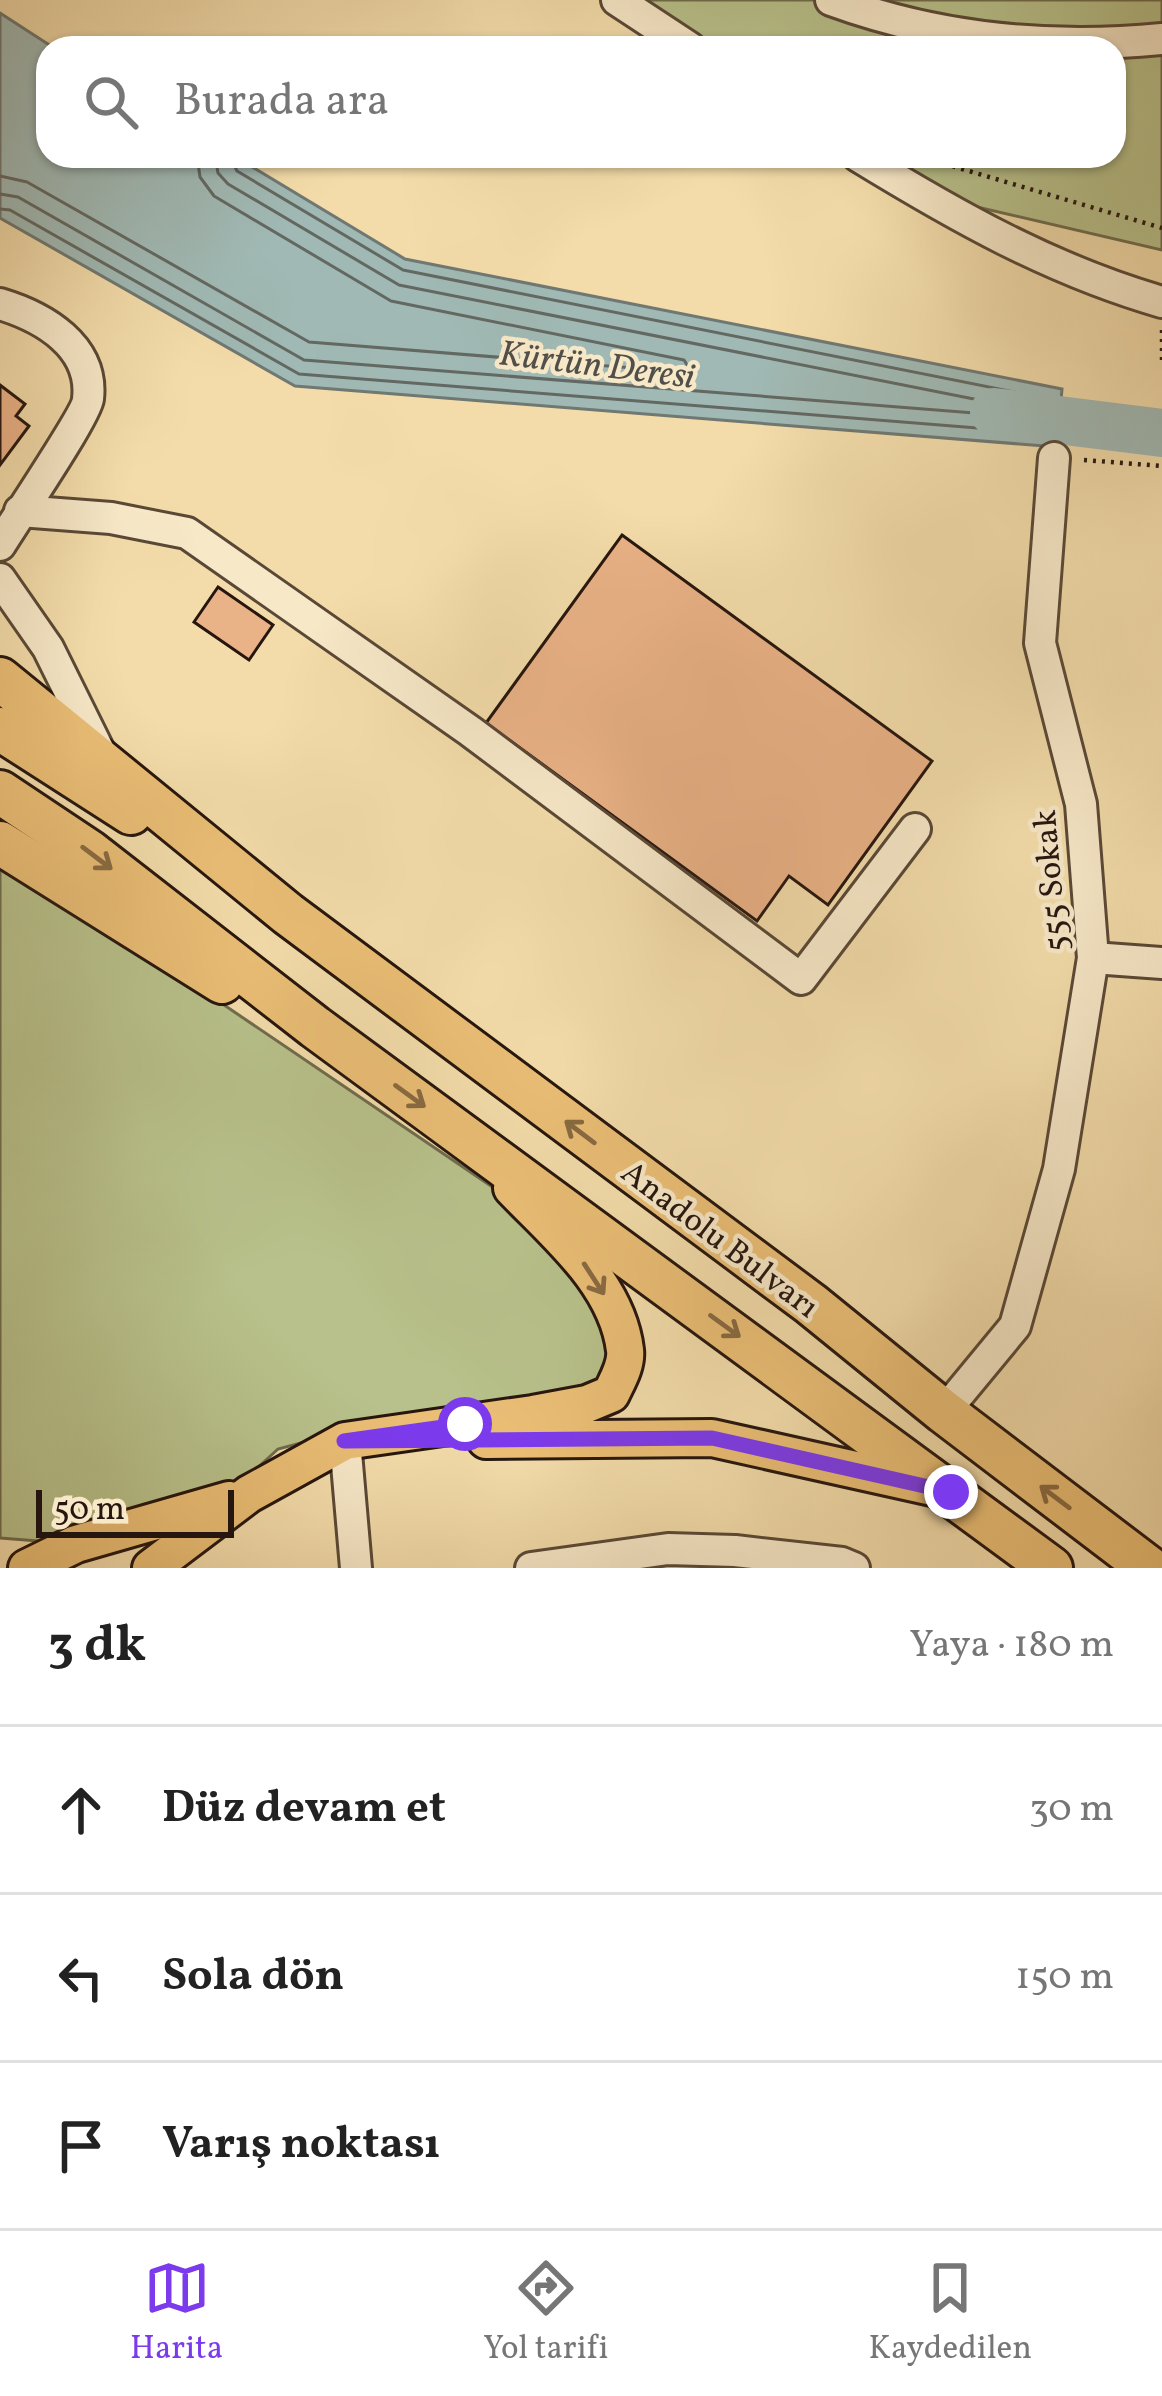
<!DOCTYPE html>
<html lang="tr">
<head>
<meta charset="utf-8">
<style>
	:root { --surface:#fff; --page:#f6f6f6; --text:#222; --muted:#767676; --line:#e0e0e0; --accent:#7c3aed }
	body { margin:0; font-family:Vollkorn,serif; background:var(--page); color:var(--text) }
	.scale { position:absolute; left:36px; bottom:30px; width:198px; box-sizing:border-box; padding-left:12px; border:6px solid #26160f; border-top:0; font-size:33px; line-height:42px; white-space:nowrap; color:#26160f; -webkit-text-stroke:9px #f7e8c8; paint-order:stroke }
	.stop { position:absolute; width:36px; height:36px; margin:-27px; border:9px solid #7c3aed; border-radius:50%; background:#fff }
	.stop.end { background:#7c3aed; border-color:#fff; box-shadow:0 3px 12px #0008 }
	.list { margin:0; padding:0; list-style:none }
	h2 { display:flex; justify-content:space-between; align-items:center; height:156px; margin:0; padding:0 48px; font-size:51px }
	h2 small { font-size:39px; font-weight:400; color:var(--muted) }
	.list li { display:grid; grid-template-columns:78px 1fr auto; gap:36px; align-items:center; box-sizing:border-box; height:168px; padding:0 48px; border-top:3px solid var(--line) }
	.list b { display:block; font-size:45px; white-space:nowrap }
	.list em { font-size:39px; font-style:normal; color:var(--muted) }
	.icon { flex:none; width:66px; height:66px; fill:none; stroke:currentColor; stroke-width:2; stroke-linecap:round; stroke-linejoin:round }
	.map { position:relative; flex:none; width:1162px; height:1568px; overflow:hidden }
	.search { position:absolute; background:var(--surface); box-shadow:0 3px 9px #0004; left:36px; right:36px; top:36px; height:132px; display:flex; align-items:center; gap:30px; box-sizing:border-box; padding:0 42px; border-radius:36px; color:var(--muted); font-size:45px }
	.sheet { height:660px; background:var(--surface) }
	nav { display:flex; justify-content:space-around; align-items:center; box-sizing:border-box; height:168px; border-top:3px solid var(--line); background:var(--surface); font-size:33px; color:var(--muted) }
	nav a { display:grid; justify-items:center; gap:6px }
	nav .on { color:var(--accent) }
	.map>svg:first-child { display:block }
	.green { fill:#b8c18b; stroke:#6f6c4d; stroke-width:3 }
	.water { fill:#a0b9b4; stroke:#6f7872; stroke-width:3 }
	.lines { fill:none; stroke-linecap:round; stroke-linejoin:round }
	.shore { stroke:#636862; stroke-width:3 }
	.river { stroke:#a0b9b4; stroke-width:48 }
	.building { fill:#eab287; stroke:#26160f; stroke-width:3 }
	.minor-casing { stroke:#594836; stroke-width:36 }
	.major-casing { stroke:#26160f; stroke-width:42 }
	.highway-casing { stroke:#26160f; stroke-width:48 }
	.path { stroke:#26160f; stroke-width:4.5; stroke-dasharray:3 6; stroke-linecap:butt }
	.minor { stroke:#f7e8c8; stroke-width:30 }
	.major { stroke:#eabe75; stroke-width:36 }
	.highway { stroke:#eabe75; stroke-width:42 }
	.oneway { stroke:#886a42 }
	.route { stroke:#7c3aed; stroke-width:15 }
	.labels { text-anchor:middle; stroke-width:9; stroke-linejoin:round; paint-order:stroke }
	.street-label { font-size:33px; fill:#26160f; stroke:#f7e8c8 }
	.water-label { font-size:36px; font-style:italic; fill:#514f49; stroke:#f7e8c8 }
</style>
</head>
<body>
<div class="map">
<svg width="1162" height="1568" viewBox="0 0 1162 1568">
	<rect width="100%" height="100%" fill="#f3dcaa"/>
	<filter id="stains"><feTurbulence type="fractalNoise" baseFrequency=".00167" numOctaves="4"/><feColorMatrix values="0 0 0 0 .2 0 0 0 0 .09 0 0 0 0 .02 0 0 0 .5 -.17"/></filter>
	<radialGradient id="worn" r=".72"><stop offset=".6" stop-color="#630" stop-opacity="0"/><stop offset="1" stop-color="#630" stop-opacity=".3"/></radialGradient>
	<g class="green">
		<polygon points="643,0 1162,0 1162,250 964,204 888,156 1114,156 1114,48 718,48"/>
		<polygon points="0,853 544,1222 626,1352 587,1404 398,1417 278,1449 220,1502 76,1544 0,1538"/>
	</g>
	<polygon class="water" points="0,13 54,48 48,48 48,156 234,156 405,259 1062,389 1057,447 295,386 0,218"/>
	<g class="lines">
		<g class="shore">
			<polyline points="0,176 27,182 309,342 683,372 689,368 684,360 391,301 214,196 200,177 197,156"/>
			<polyline points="0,194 18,197 304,360 987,414 993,410 989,402 399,285 228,184 218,173 215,156"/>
			<polyline points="0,209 10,210 299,374 1040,433 1046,429 1049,403 1044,398 403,270 237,171 230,156"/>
		</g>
		<polyline class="river" points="994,412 1162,433"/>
	</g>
	<g class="building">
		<polygon points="0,385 25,404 16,416 29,426 0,465"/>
		<polygon points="622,535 932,761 828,905 789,876 757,921 486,723"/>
		<polygon points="218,587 273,625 249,660 194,622"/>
	</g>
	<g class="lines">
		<defs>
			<g id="minor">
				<polyline points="617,0 690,48"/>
				<path d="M831 0C938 39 1050 50 1162 39"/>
				<path d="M858 156C956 216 1051 270 1162 302"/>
				<path d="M0 304C43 317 94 346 88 399 87 414 14 522 0 545"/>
				<polyline points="20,511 111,518 187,533 470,731 801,979 915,829"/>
				<polyline points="0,579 48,648 102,757"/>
				<polyline points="1093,958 1162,963"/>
				<polyline points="944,1412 1015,1326 1059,1169 1093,958 1081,804 1040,643 1054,458"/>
				<polyline points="345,1441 356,1568"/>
				<polyline points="531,1568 668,1549 735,1551 842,1563 854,1568"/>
			</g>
			<g id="major">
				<polyline points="486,1440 712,1438 941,1489"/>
				<polyline points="27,1568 76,1544 229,1500"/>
				<path d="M151 1568 249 1494 345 1441 533 1414 587 1404 611 1394C617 1381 627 1365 625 1350 617 1283 555 1233 512 1188"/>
			</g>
			<g id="highway">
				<polyline points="0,679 288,914 811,1304 944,1412 1149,1568"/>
				<polyline points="0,729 131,813"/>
				<polyline points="0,792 90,852 315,1027 1051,1568"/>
				<polyline points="0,843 222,982"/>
			</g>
		</defs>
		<use href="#minor" class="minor-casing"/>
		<use href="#major" class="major-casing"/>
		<use href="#highway" class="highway-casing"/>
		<g class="path">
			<polyline points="918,156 1162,228"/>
			<polyline points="1162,330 1162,365"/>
			<polyline points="1084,460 1162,466"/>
		</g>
		<use href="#minor" class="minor"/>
		<use href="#major" class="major"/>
		<use href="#highway" class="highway"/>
	</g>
	<defs><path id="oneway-shaft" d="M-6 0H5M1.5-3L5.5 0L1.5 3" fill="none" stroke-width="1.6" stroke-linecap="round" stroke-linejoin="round" transform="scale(3)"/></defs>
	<g class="oneway">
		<use href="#oneway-shaft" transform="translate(97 858) rotate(37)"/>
		<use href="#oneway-shaft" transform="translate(410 1096) rotate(36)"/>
		<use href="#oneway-shaft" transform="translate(580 1132) rotate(-143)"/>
		<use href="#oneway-shaft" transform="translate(594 1279) rotate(57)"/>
		<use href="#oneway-shaft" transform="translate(725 1326) rotate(36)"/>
		<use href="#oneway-shaft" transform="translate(1055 1497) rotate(-143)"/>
	</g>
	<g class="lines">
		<polyline class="route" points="465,1424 344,1441 712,1438 951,1492"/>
	</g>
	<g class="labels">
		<g class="street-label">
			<text transform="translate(1049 881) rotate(-95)" y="12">555 Sokak</text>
			<text transform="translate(721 1238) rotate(37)" y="12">Anadolu Bulvarı</text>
		</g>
		<g class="water-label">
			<text transform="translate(597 363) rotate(7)" y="13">Kürtün Deresi</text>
		</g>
	</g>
	<rect width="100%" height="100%" filter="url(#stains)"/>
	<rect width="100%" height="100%" fill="url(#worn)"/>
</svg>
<div class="scale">50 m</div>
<div class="stop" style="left:465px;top:1424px"></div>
<div class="stop end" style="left:951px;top:1492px"></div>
<div class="search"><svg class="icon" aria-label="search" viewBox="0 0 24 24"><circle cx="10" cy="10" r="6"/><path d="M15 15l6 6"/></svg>Burada ara</div>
</div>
<section class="sheet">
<h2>3 dk<small>Yaya · 180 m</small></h2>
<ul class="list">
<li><svg class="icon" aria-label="ahead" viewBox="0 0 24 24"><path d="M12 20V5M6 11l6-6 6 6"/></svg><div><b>Düz devam et</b></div><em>30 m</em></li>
<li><svg class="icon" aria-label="left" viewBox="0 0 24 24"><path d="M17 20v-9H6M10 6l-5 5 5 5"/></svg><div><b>Sola dön</b></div><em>150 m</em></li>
<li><svg class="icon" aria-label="arrive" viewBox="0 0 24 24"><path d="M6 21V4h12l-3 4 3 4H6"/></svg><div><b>Varış noktası</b></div></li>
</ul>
</section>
<nav>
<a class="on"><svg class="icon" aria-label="map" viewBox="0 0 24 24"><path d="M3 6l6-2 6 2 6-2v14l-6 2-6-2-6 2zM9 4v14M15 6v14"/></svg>Harita</a>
<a><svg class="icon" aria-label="directions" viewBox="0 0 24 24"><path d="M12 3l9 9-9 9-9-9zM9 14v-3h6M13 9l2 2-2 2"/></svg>Yol tarifi</a>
<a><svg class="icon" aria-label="saved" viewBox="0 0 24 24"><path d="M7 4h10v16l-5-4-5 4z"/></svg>Kaydedilen</a>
</nav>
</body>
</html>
